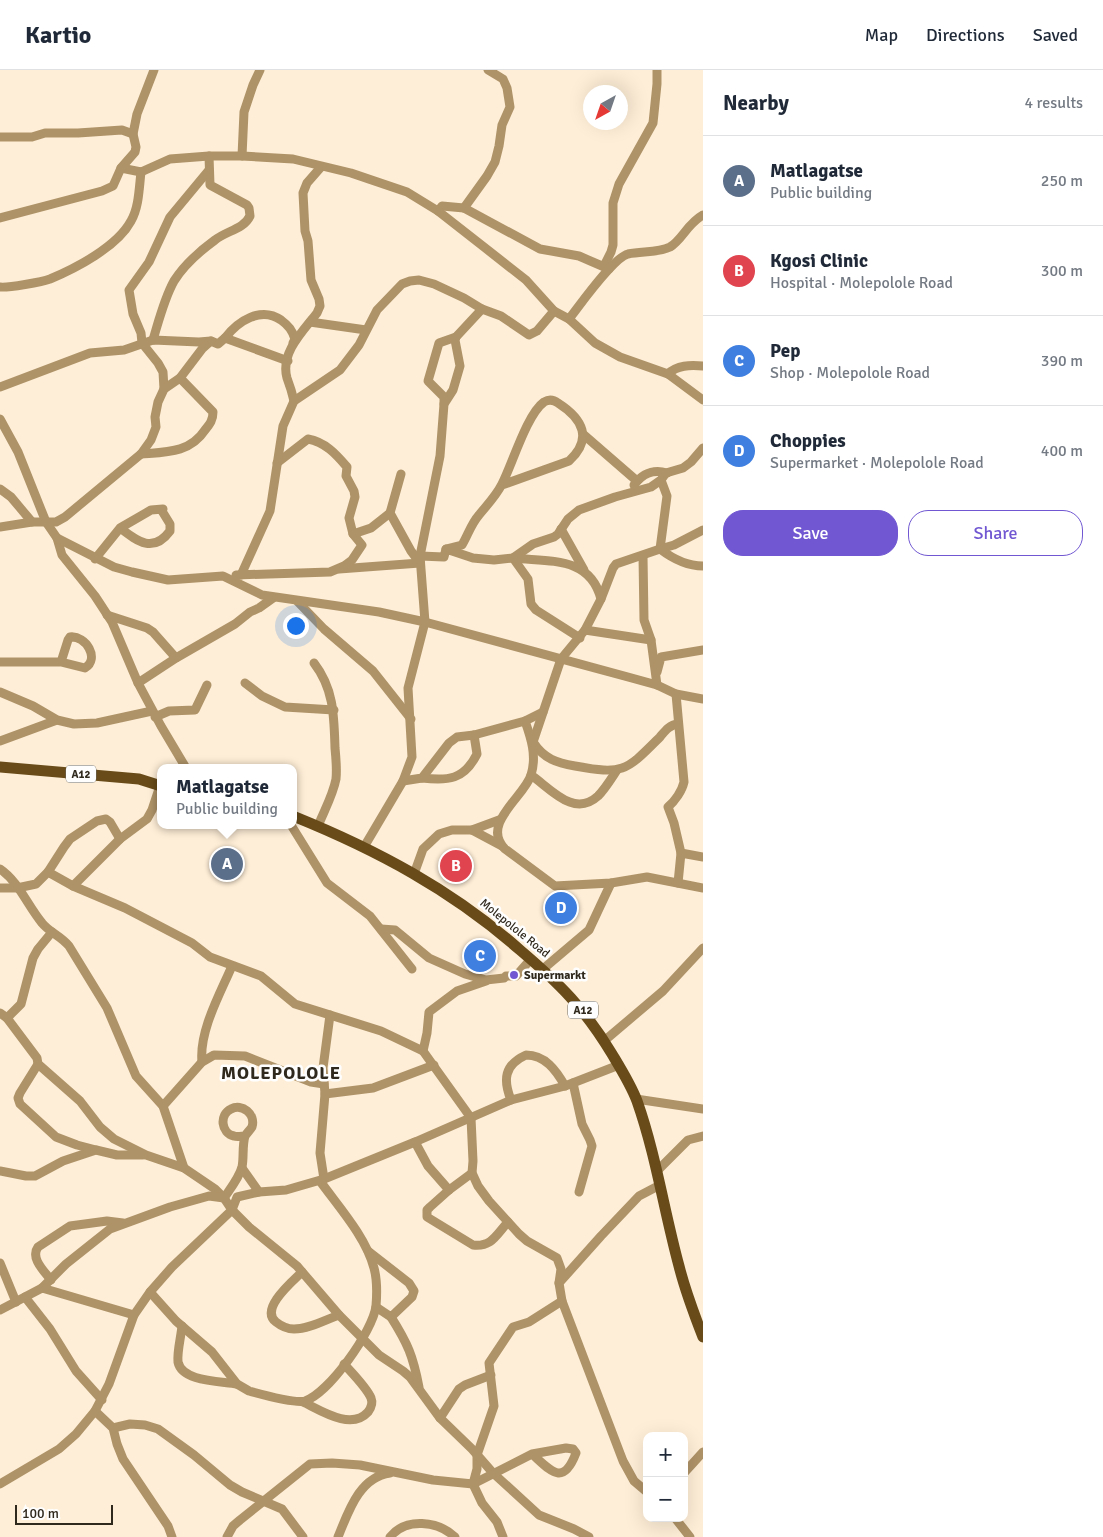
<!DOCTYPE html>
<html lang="en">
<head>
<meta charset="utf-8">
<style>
	:root { --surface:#fff; --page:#f6f6f7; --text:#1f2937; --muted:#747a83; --line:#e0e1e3; --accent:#7158d2 }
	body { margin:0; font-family:Signika,sans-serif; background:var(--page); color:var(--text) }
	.controls { position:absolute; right:15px; bottom:15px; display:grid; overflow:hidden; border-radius:10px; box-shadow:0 5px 20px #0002 }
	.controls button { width:45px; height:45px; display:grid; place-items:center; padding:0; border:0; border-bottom:1px solid var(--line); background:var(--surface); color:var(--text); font:25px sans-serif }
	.compass { position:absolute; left:583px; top:15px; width:45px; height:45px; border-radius:50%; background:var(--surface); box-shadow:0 5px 20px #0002; rotate:220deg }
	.scale { position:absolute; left:15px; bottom:12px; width:98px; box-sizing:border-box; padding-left:5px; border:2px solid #2f281d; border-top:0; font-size:14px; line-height:18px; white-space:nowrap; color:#2f281d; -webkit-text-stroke:4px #fefefe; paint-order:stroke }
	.you { position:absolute; left:295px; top:555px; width:18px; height:18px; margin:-12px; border:4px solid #fff; border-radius:50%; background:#1a73e8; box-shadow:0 0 0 8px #1a73e833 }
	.badge { display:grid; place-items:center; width:32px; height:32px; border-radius:50%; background:var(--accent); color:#fff; font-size:16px; font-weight:700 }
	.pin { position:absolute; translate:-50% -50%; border:2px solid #fff; box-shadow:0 1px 5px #0006 }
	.popup { position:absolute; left:157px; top:694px; width:140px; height:65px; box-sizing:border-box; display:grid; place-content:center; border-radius:10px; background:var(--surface); filter:drop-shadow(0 1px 4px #0005); font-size:16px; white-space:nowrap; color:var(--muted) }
	.popup b { font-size:19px; color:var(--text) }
	.popup::after { content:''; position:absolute; left:50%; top:100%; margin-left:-10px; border:10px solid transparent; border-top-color:var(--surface) }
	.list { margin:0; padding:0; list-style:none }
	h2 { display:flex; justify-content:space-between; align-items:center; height:65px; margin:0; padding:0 20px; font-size:21px }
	h2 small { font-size:16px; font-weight:400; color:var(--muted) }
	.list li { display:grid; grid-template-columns:32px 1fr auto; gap:15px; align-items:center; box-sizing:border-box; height:90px; padding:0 20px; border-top:1px solid var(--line) }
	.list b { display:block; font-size:19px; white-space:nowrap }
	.list p { margin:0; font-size:16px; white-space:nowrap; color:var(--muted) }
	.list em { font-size:16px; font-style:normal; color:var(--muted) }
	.actions { display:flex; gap:10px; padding:15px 20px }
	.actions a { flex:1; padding:11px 0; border:1px solid var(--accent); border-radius:20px; text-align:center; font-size:18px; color:var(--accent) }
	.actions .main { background:var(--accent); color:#fff }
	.map { position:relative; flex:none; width:703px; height:1467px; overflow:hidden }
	header { display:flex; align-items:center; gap:30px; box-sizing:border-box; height:70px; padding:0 25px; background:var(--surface); border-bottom:1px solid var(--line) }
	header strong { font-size:24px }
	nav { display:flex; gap:28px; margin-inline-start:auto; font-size:18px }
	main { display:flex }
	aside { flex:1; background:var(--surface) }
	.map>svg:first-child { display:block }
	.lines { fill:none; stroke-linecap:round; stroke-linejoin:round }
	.minor { stroke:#af9368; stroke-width:9 }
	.major { stroke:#684b18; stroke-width:11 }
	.poi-dot { fill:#7158d2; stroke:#fefefe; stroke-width:2 }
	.labels { text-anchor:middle; stroke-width:5; stroke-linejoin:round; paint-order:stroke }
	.shield { fill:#fefefe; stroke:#6d6860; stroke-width:1 }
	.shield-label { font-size:11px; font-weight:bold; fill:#2f281d }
	.street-label { font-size:12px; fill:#2f281d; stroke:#fefefe }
	.poi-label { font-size:12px; font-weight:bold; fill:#2f281d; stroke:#fefefe; text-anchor:start }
	.district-label { font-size:18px; font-weight:bold; letter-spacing:1px; fill:#2f281d; stroke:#fefefe }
</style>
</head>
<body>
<header>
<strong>Kartio</strong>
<nav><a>Map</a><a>Directions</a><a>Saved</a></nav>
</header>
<main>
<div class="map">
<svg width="703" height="1467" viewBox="0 0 703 1467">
	<rect width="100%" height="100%" fill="#feeed7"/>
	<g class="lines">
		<g class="minor">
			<polyline points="0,67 32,67 45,63 78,63 122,60 133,64"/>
			<polyline points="242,86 244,42 253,15 260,0"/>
			<polyline points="121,98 135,82 136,77 133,64 137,44 154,0"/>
			<polyline points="464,138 487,106 495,92 499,76 502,55 510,37 507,18 503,9 488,0"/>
			<polyline points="438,141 442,136 464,138 540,179 579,186 609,199"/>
			<polyline points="0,148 102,121 113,116 121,98 141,102 170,89 209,86 242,86 293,89 351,103 407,122 438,141 484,177 526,210 554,241 569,249 595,273 620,287 668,304 703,330"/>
			<polyline points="604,196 611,182 613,175 613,133 619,114 653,53 657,14 657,0"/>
			<path d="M0 217C8 218 42 212 50 209 76 198 117 177 131 151 139 137 139 119 141 102"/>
			<path d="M569 249C580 235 613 188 628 184 642 181 658 183 670 177 682 170 687 154 703 145"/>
			<polyline points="310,252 366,260"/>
			<path d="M153 270C159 250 164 229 174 211 184 195 200 181 215 170 226 161 244 159 250 146L249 138 247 135 210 115 209 86"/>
			<path d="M288 291 225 268C238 251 261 236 281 250 289 256 292 260 295 269L293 273"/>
			<path d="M668 304C677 295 690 295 703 296"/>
			<polyline points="0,317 90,283 124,280 153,270 199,272 211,271 218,274 225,268"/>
			<polyline points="164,319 163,302 158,293 142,273 141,263 133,244 129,220 149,192 170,147 209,100"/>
			<path d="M294 331C292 322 290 316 287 308 280 283 303 261 317 243L320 236 319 229 311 210 308 171 305 161 303 123 307 113 321 97"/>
			<polyline points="444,334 444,327 428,311 439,273 456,267"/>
			<polyline points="0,349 18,382 46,452 57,468 62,485 95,526 112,552 138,613 161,656 186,698"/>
			<polyline points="584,365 637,411"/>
			<path d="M141 384C166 382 190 383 205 360 210 354 213 350 213 342L180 308"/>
			<path d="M277 393 308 369C325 372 336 384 347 397L346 406 354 421 355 427 349 448 353 464"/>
			<polyline points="401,404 390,443 411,481 420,493 420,486 444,487 446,479 473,488 494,490 513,488 533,474 554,467 558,464 568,449 579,440 615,427 651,417 661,410 666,403 683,398 691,392 703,378"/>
			<path d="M661 410 667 426 660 479 616 494 613 498 601 529 585 560 561 589 533 672C544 689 557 693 575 696 624 705 626 701 660 667 665 661 669 655 678 654"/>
			<path d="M634 415C643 403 653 399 667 403H666"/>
			<polyline points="0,419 11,427 32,452"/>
			<polyline points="0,457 32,452 56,452 65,447 141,384 151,370 156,357 155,347 158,332 164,319 180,308 202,279 211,271"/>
			<polyline points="561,459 584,500"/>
			<polyline points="57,468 114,497 132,502 168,510 223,506 262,525 379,542 425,552 628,607 657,615 676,624 703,629"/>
			<path d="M446 479 462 475C468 465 471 454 479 445 487 435 496 426 502 414 512 395 527 344 544 332 549 329 554 330 558 333 583 349 593 369 569 391L502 415"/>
			<polyline points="660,479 674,475 703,460"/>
			<path d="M660 479C673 489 687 496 703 496"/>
			<polyline points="643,486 644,550 651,570 657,615"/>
			<polyline points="513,488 528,509 531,534 536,540 580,568"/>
			<path d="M513 488C550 492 590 486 601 529"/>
			<path d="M95 489 120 458 151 440 163 439 162 441 170 454V461C153 484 137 471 120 458"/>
			<polyline points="339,499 420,493"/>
			<polyline points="236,505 330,502 344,496 352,490 362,475 353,464 371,458 390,443"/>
			<polyline points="241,505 270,441 283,356 294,331 340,300 359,275 377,240 402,214 410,211 419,210 434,214 464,228 482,239 501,246 529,265 537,261 554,241"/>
			<polyline points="297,531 324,559 373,601 411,649"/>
			<polyline points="107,545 147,558 153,562 176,588"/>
			<polyline points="585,560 651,570"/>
			<path d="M0 592H61L85 598C100 589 86 565 70 567L68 570 61 592"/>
			<path d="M314 593C334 619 334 646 335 678 336 688 337 699 336 709 333 725 324 741 318 756"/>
			<polyline points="657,602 661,587 703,580"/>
			<polyline points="138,613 176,588 235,554 250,542 259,538 273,528"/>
			<polyline points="245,613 262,626 285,637 334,640"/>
			<polyline points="0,622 33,636 57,650 74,654 97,653 152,641"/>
			<path d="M676 624 684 712C682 721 675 731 668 737L674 753 681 783"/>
			<polyline points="155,647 169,641 195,640 207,615"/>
			<path d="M525 651C531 668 537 686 531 705 525 726 480 754 505 779L555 816 611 813 647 807 703 818"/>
			<polyline points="0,671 57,650"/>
			<path d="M531 705C551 719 574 748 598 726 605 719 611 709 617 700"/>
			<path d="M422 708C448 711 464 710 477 684L474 665"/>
			<polyline points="403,711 422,708 449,673 457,667 474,665 525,651 543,642"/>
			<polyline points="291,755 327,813 370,846 412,899"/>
			<polyline points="472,760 502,776"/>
			<polyline points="364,777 403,711 412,687 408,618 425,552 420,486 440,386 444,334 453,320 460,296 455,270 456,267 482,239"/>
			<path d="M0 799C19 812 27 835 42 853 49 862 61 866 69 876L107 938 136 1006 163 1036 184 1098"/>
			<polyline points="48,802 64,777 70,769 97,751 106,749 110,752 120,769"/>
			<polyline points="414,804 423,779 439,764 452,760 472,760 499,750"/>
			<polyline points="678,813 681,783 703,787"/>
			<polyline points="73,816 120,769 147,749 152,740 160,716"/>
			<polyline points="0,818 17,818 36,814 48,802 73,816 125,838 192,873 210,887 261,906 295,934 381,961 423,981 471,1048 473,1091 472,1103 478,1116 489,1131 519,1164 527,1171 557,1188 561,1199 559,1213"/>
			<polyline points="381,859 395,860 429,888 465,904 486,910 504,908 506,906 516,906 531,889"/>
			<polyline points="543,899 589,860 611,813"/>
			<polyline points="0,943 7,948 37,988 38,994 80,1031 100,1057 114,1069 146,1085 184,1098 215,1119 224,1128 232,1140 249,1157 297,1196 339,1245 379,1285 403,1301 410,1307 440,1348 472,1379 493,1403 539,1445 574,1459 589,1467"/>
			<polyline points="7,948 21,934 33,888 38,879 52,862"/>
			<polyline points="604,971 663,921 703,878"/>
			<polyline points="423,981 427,963 429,942 457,921 486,911"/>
			<path d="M202 992C199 961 220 924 232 896"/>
			<polyline points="38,994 20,1023 18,1028 20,1034 56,1067 77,1075 96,1080"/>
			<polyline points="573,1013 582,1054 590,1070 592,1076 579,1122"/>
			<polyline points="325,1024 373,1018 434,995"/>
			<polyline points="636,1029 703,1039"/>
			<path d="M511 1030C503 1010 504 995 526 985 545 985 556 1000 565 1016"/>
			<polyline points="163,1036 202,992 214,985 245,986 311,1012 324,1014"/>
			<polyline points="415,1072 428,1096 449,1120"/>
			<polyline points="242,1098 259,1122"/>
			<polyline points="658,1100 688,1070 703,1066"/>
			<polyline points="0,1101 26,1106 35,1106 63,1091 96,1080 117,1085 143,1085"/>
			<path d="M472 1103 449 1120 430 1137 427 1140V1147L473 1175C492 1177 496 1165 508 1152"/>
			<polyline points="324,1109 320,1083 325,1024 323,998 330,945"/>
			<polyline points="368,1181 409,1213 414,1221 412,1227 391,1247 376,1237"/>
			<polyline points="0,1193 16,1232"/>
			<path d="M302 1202C293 1211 259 1239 276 1252 281 1256 287 1259 294 1259 309 1259 325 1250 339 1245"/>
			<path d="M51 1210C44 1201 30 1188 38 1177L70 1156 107 1151 123 1153"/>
			<path d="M42 1218 66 1194 110 1159 170 1137 209 1126 224 1128C230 1119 239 1108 242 1097 244 1088 242 1076 245 1066 247 1063 250 1060 252 1057 256 1044 242 1033 231 1039 219 1045 221 1063 234 1066 237 1067 242 1066 245 1066"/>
			<path d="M150 1222 176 1251 212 1282 237 1314 249 1321C260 1324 295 1334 305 1331 329 1323 373 1261 376 1236 377 1224 377 1209 374 1198 366 1167 338 1136 320 1111"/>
			<polyline points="25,1227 50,1259 76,1301 102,1330"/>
			<polyline points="0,1240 42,1218 134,1245"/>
			<path d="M391 1247C408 1274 413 1286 419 1317"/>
			<path d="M182 1256C181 1267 177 1281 178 1292 182 1312 221 1311 237 1314"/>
			<path d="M303 1332C320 1340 351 1361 368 1342 371 1338 373 1333 371 1328 367 1318 352 1303 344 1294"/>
			<polyline points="95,1341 113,1358 117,1374 123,1389 168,1456 172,1467"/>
			<polyline points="440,1348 459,1319 465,1315 491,1305"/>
			<polyline points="113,1358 130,1354 145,1355 158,1359 194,1385 230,1415 242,1422 282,1439 303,1467"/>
			<polyline points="684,1403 703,1382"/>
			<polyline points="0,1414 59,1379 76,1364 95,1341 109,1314 134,1245 150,1222 172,1197 232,1140 237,1127 259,1122 286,1120 324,1109 415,1072 511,1030 565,1016 619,995"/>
			<polyline points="647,1422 634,1411 623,1391 562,1231 559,1213 601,1166 639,1126 660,1115"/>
			<polyline points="675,1448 690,1467"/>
			<path d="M227 1467 233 1456 240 1450 310 1394 332 1393 360 1395 433 1410 473 1414 532 1384 566 1378 573 1379 576 1383C563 1417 551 1401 532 1384"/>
			<path d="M338 1467C348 1443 359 1407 390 1403"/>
			<path d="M390 1467C406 1447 438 1451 455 1467"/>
			<polyline points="503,1467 497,1452 482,1433 473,1414 477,1399 477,1385 494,1336 489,1293 513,1257 529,1252 562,1231"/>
		</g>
		<g class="major">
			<polyline points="0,697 139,709 161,716"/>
			<path d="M293 746C377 780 452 820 520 880 560 914 585 939 612 984 621 999 631 1015 637 1031 656 1085 664 1141 679 1196 685 1220 694 1244 703 1267"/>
		</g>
	</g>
	<circle class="poi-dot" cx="514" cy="905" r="5"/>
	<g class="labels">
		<g class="shield">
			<rect x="66" y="695.5" width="30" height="17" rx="4"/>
			<rect x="568" y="931.5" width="30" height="17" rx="4"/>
		</g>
		<g class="shield-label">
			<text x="81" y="708">A12</text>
			<text x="583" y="944">A12</text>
		</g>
		<g class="street-label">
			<text transform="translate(515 858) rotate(39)" y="4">Molepolole Road</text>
		</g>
		<g class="poi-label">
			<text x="524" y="909">Supermarkt</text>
		</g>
		<g class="district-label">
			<text x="281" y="1009">MOLEPOLOLE</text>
		</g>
	</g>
</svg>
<div class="controls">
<button>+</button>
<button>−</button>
</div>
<svg class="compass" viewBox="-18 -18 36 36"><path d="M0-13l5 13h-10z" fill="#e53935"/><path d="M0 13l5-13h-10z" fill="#747a83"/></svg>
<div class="scale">100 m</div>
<div class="you"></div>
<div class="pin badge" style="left:227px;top:794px;background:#5c6f8a">A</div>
<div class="popup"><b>Matlagatse</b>Public building</div>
<div class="pin badge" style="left:456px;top:796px;background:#e0444e">B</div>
<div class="pin badge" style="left:480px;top:886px;background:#3f7fe0">C</div>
<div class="pin badge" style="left:561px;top:838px;background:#3f7fe0">D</div>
</div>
<aside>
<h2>Nearby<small>4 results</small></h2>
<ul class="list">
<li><span class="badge" style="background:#5c6f8a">A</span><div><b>Matlagatse</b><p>Public building</p></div><em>250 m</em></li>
<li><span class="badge" style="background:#e0444e">B</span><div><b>Kgosi Clinic</b><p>Hospital · Molepolole Road</p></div><em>300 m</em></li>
<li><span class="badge" style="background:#3f7fe0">C</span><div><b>Pep</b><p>Shop · Molepolole Road</p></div><em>390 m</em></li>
<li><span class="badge" style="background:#3f7fe0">D</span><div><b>Choppies</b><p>Supermarket · Molepolole Road</p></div><em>400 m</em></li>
</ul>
<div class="actions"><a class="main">Save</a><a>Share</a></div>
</aside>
</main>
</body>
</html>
